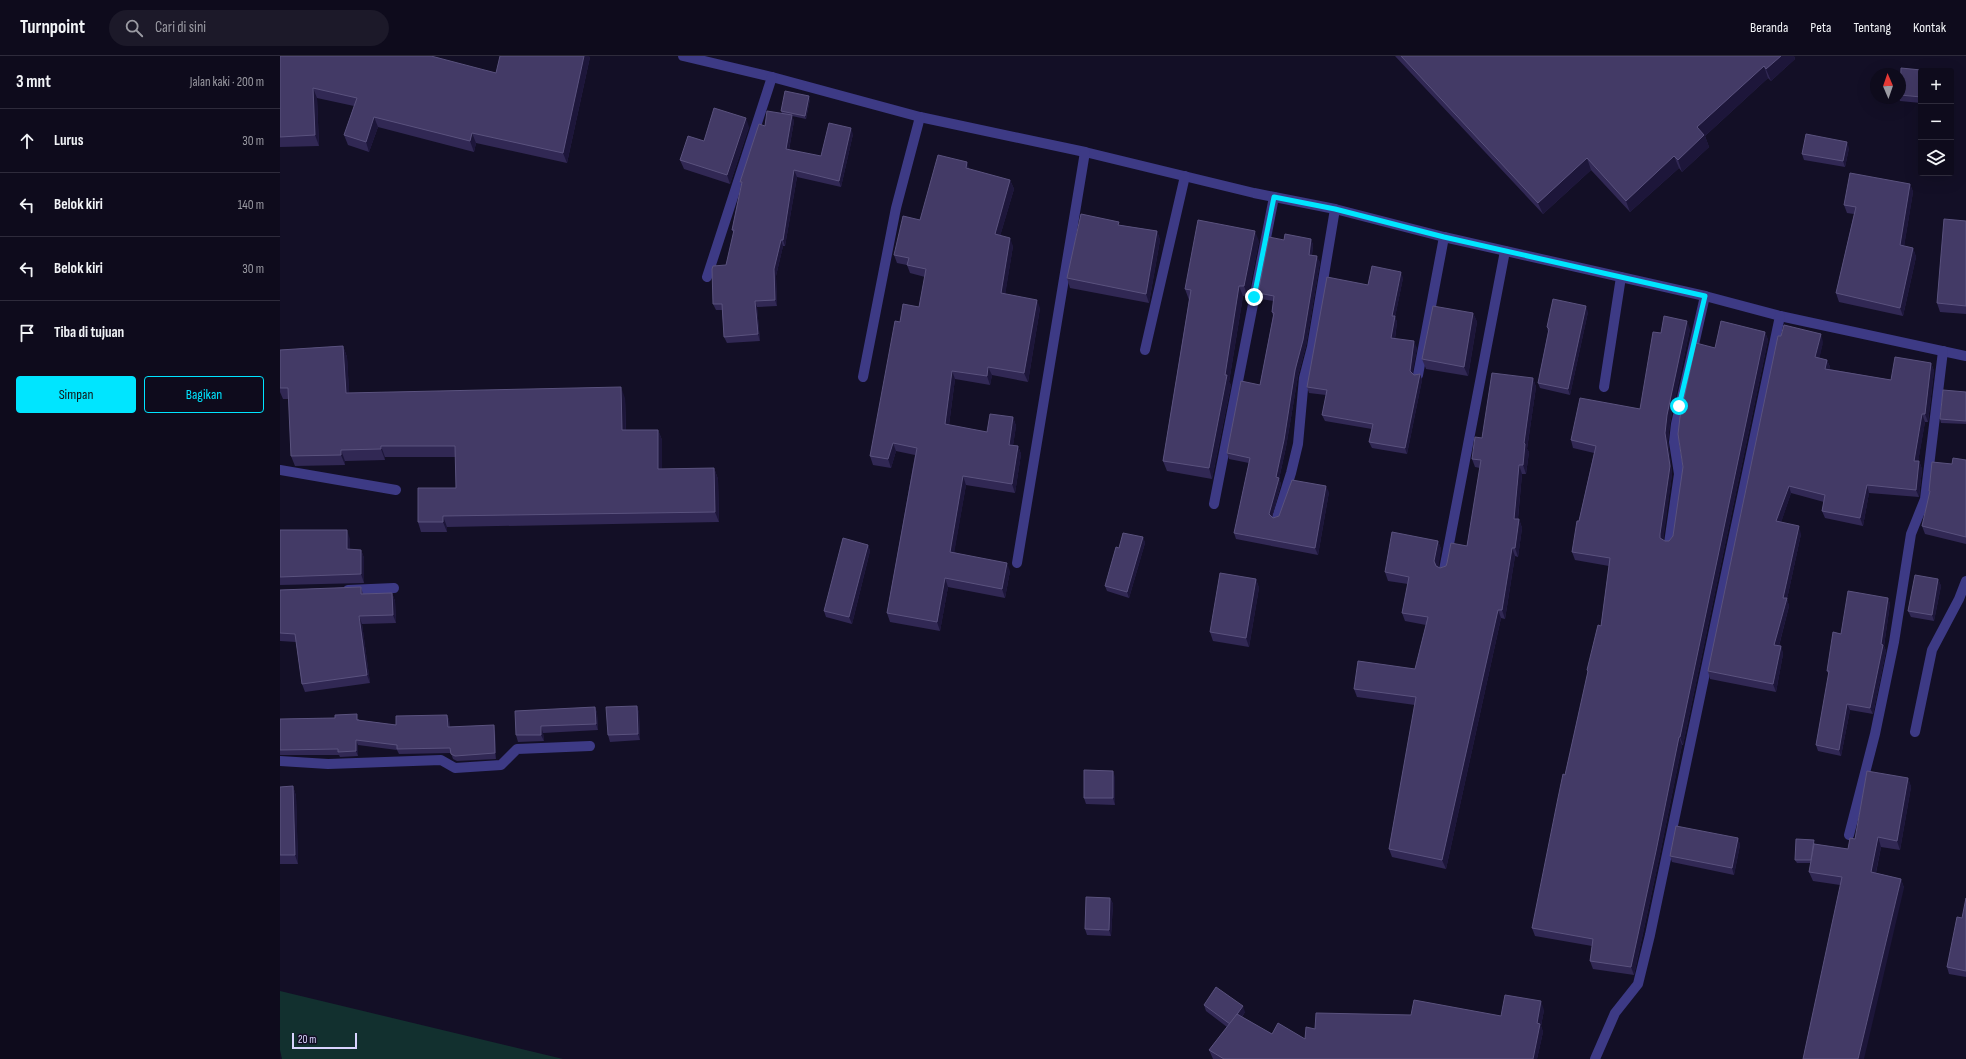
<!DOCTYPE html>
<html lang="id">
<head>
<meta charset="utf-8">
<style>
	:root { --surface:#0e0b1c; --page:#1c1929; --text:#f1f3f6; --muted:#9b9ba3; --line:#2e2b3b; --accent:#00e5ff }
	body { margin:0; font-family:"Sofia Sans Condensed",sans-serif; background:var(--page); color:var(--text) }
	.controls { position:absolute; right:12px; top:12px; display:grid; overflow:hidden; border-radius:4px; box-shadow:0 4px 16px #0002 }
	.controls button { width:36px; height:36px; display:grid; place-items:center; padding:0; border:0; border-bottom:1px solid var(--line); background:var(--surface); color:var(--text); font:20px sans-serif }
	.compass { position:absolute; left:1590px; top:12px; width:36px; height:36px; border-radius:50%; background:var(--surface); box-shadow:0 4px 16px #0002; rotate:358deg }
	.scale { position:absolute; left:12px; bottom:10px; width:65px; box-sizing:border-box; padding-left:4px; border:2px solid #d9d4ff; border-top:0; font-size:11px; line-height:14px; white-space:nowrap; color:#d9d4ff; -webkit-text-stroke:3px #130f26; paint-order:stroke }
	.stop { position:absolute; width:12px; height:12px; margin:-9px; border:3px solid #00e5ff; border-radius:50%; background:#fff }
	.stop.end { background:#00e5ff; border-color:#fff; box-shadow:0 1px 4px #0008 }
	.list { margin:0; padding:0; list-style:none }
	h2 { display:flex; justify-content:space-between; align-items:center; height:52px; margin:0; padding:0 16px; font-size:17px }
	h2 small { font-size:13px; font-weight:400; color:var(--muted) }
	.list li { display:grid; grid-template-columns:26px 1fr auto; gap:12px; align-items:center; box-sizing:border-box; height:64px; padding:0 16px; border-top:1px solid var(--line) }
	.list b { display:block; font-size:15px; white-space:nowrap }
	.list em { font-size:13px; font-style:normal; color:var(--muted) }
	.actions { display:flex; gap:8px; padding:12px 16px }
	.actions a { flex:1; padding:9px 0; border:1px solid var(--accent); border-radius:4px; text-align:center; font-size:14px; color:var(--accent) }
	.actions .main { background:var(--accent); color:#111 }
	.icon { flex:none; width:22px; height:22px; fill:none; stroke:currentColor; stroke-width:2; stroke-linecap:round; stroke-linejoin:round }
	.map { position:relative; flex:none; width:1686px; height:1003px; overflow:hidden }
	header { display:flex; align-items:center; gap:24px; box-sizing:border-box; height:56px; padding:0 20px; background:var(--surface); border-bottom:1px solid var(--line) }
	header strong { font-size:19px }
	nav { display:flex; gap:22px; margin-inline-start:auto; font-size:14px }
	.search { width:280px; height:36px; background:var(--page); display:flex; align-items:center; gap:10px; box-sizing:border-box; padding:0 14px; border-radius:22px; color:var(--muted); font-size:15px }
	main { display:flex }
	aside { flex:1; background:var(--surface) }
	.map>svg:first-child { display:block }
	.green { fill:#12302f }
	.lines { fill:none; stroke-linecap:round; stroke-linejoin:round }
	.minor { stroke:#3d3a85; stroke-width:10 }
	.wall { fill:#312854 }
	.shaded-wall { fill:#1d163a }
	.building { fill:#433a66; stroke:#5a527e }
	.route { stroke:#00e5ff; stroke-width:5 }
</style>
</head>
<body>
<header>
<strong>Turnpoint</strong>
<div class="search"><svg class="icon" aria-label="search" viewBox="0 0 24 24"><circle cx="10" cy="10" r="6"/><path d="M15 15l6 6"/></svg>Cari di sini</div>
<nav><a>Beranda</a><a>Peta</a><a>Tentang</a><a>Kontak</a></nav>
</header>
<main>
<aside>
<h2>3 mnt<small>Jalan kaki · 200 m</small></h2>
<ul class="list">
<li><svg class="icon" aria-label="ahead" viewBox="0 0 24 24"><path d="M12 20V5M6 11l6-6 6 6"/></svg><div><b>Lurus</b></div><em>30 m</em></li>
<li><svg class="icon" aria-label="left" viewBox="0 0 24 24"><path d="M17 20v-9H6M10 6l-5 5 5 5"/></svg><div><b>Belok kiri</b></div><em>140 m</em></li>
<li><svg class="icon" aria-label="left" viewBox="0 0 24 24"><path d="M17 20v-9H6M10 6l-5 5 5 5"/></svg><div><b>Belok kiri</b></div><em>30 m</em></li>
<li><svg class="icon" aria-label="arrive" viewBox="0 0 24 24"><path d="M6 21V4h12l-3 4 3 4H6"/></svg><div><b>Tiba di tujuan</b></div></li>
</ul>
<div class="actions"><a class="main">Simpan</a><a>Bagikan</a></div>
</aside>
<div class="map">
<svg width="1686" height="1003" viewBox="0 0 1686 1003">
	<rect width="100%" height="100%" fill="#130f26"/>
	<polygon class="green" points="0,935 283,1003 2,1003 0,994"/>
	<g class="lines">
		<g class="minor">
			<polyline points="403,0 492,21 640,61 805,96 974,137 1055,153 1164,181 1425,240 1500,260 1686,300"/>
			<polyline points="427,221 492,21"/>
			<polyline points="865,294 905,120"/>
			<polyline points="1138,319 1164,181"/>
			<polyline points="583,321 616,152 640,61"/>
			<polyline points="1324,331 1341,221"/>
			<polyline points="0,414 116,434"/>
			<polyline points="934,448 994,141"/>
			<polyline points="997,462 1011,417 1018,388 1024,322 1032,291 1055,153"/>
			<polyline points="1389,487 1399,418 1394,386 1396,368 1425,240"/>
			<polyline points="737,507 805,96"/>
			<polyline points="1164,514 1225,195"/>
			<polyline points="68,534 114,532"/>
			<polyline points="1635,676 1652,594 1679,543 1686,525"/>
			<polyline points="0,705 48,708 161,704 175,712 221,709 237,693 310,690"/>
			<polyline points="1569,779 1595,678 1614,586 1631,478 1645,443 1663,295"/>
			<polyline points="1315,1003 1335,957 1358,928 1370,879 1500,260"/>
		</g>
	</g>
	<g class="wall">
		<polygon points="0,0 216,17 310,1 287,107 196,87 194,96 98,71 89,96 68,89 64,79 74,50 37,42 39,90 0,91"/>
		<polygon points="1115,0 1514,0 1515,3 1491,25 1488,22 1425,80 1429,91 1402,116 1399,112 1350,156 1311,114 1263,158"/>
		<polygon points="1641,15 1641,47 1620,45 1619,42 1620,42 1620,18"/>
		<polygon points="530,43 526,63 512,60 514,65 509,94 541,100 573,78 561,131 517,121 505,190 503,190 496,220 497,250 477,251 480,285 447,287 444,281 442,254 436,254 433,248 446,209 454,177 452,174 461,128 460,126 485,70 502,57 501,55"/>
		<polygon points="469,71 450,128 404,113 400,104"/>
		<polygon points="1569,92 1565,111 1524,104 1522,98"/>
		<polygon points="689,113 730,124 734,133 720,180 733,190 725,238 760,252 748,326 712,319 710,329 675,323 669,369 707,376 733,361 736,370 733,389 738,390 741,398 735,437 686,429 674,496 730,515 725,542 668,531 660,575 610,566 607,557 635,399 616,395 611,412 593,409 590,400 620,266 639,251 645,221 630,217 627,209 617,207 614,199 640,164"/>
		<polygon points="1630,128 1633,136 1624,190 1633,192 1636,201 1623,260 1559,246 1556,237 1574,158 1567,157 1564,149"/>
		<polygon points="1686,165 1686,258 1660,256 1657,247"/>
		<polygon points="840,169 877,175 880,184 869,247 790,232 787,222"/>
		<polygon points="1031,183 1033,189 1032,199 1040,206 1026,290 1018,320 1006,391 999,423 1001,428 992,461 993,462 999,460 1049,436 1038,499 956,483 954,477 969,407 949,403 947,397 980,329 993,260 992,256 994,245 981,243 978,237 1004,184"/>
		<polygon points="979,185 968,241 963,240 949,326 951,329 932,423 887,415 883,405 909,244 905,233"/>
		<polygon points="1123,222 1115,261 1117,266 1115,283 1137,292 1132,317 1134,319 1140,318 1142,324 1127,398 1092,392 1089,386 1092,373 1045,365 1042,359 1046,339 1029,337 1027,331"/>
		<polygon points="1308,256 1290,339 1260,332 1258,327 1268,276 1267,271"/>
		<polygon points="1193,257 1197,266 1188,320 1146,313 1142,303"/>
		<polygon points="1410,273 1390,367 1388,385 1392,418 1383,484 1385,485 1389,485 1393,480 1435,292 1485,276 1488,284 1403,689 1402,689 1379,803 1354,919 1313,913 1310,905 1312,890 1255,880 1252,872 1285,719 1308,617 1307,614 1321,570 1329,510 1295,504 1292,496 1314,397 1293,392 1291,384 1360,353 1381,277"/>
		<polygon points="1543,286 1539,302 1547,304 1550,311 1549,313 1611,324 1651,307 1654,315 1648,366 1645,366 1638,405 1639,405 1642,413 1639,441 1589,437 1583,470 1545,462 1542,455 1544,446 1511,437 1501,466 1521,478 1507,543 1509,550 1499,590 1501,590 1503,598 1496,636 1430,623 1428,615"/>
		<polygon points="63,290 67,301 69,337 345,342 346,374 378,374 382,384 382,413 434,412 438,423 439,466 167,471 167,476 141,476 138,466 176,432 176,401 105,401 105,404 65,405 65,409 15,410 11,400 9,343 3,343 0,336 0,294"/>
		<polygon points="1253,322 1256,331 1247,393 1249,396 1246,418 1242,418 1238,463 1239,463 1242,472 1238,501 1235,500 1225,563 1221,562 1166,813 1112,801 1109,793 1135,649 1077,641 1074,633 1135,613 1146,569 1125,565 1122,557 1128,528 1108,525 1105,516 1158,485 1161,493 1158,511 1160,512 1166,510 1187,490 1200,412 1195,411 1192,403 1202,382"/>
		<polygon points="1686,336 1686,368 1661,367 1660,363"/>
		<polygon points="1686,404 1686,488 1645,478 1642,470 1650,438 1649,435 1672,408"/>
		<polygon points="0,474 70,483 70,493 81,494 84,502 84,527 0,529"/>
		<polygon points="863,481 865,487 849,542 827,535 825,530 839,492"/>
		<polygon points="588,489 590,495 572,568 546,561 544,555"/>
		<polygon points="976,523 979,532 969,591 933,585 930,576"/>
		<polygon points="1658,523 1661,530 1654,565 1631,561 1628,555"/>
		<polygon points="81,531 83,538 112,537 115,545 116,567 82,568 90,627 25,636 22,628 16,586 0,585 0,534"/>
		<polygon points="1608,542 1610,548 1604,590 1606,595 1593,658 1570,654 1561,700 1538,695 1536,689 1549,619 1547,615 1561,578"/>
		<polygon points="357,650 359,657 360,684 330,686 328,679"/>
		<polygon points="315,651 317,657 318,674 263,677 264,685 238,686 236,679"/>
		<polygon points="167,659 169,664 170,671 215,674 216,703 177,705 173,703 171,697 119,698 117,694 78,689 78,700 60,701 59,699 0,699 0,663 55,662 79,663 79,664 116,669"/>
		<polygon points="835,721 835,749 806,748 804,742"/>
		<polygon points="1628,722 1631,731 1620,794 1601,791 1596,817 1621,823 1624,832 1560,829 1533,825 1529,816 1531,807 1517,807 1515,804 1535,787 1535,788 1568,793 1575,783"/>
		<polygon points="13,730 16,740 18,808 0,808 0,731"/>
		<polygon points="1458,782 1460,789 1454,819 1392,806 1390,800"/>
		<polygon points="830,842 833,848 831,880 807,879 805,873"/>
		<polygon points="1686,842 1686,921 1669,918 1667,911 1682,862"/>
		<polygon points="924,949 965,956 962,961 992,978 1025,983 1035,973 1221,960 1264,954 1261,970 1263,976 1257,1003 933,1003 929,994 947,971 926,955"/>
	</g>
	<g class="shaded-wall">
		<polygon points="304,0 309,0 310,1 287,107 283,97"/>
		<polygon points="1501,0 1514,0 1515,3 1491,25 1486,13"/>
		<polygon points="1484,10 1488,22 1425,80 1429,91 1402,116 1398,104 1417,71"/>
		<polygon points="33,32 37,42 39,90 35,79"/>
		<polygon points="529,40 530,43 526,63 525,60"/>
		<polygon points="512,59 514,65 508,99 506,93"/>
		<polygon points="94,61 98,71 89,96 86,86"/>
		<polygon points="466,62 469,71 450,128 447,119"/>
		<polygon points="571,72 573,78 561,131 559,125"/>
		<polygon points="192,77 196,87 194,96 190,85"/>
		<polygon points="1567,86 1569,92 1565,111 1563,105"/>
		<polygon points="1394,100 1399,112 1350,156 1346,145"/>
		<polygon points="1307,102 1311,114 1263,158 1258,147"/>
		<polygon points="687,106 690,115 686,112"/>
		<polygon points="514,114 517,121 505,190 503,184"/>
		<polygon points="730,124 734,133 718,187 715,178"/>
		<polygon points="1630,128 1633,136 1623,197 1620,189"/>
		<polygon points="877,175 880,184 869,247 866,238"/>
		<polygon points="975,175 979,185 968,241 964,230"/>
		<polygon points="730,182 733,190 724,246 721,237"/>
		<polygon points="1031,183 1033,189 1031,205 1029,199"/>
		<polygon points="501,184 503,190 496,220 497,250 495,244 494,213"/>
		<polygon points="1633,192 1636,201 1623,260 1620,252"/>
		<polygon points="1037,200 1040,206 1026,290 1018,320 1006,391 999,423 1001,428 991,464 989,458"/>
		<polygon points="1121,216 1123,222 1115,261 1117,266 1114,288 1111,282 1112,260"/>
		<polygon points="959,230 963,240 949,326 951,329 932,423 929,412"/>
		<polygon points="757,244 760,252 748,326 744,317"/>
		<polygon points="475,245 477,251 480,285 478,278"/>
		<polygon points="1306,250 1308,256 1290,339 1288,333"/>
		<polygon points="1193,257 1197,266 1188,320 1184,311"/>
		<polygon points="1407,265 1410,273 1390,367 1388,385 1392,418 1383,486 1380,482 1380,478 1385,377 1387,359"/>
		<polygon points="1485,276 1488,284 1403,689 1400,681"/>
		<polygon points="1541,278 1543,286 1538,309 1535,301"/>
		<polygon points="1134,285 1137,292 1132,321 1130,315"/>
		<polygon points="63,290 67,301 70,347 66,337"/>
		<polygon points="1547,304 1550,311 1548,320 1545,313"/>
		<polygon points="1651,307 1654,315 1648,366 1645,358"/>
		<polygon points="708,311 712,319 710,329 707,320"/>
		<polygon points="672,315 675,323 668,376 665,368"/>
		<polygon points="1140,318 1142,324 1127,398 1125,392"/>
		<polygon points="1253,322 1256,331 1247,393 1249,396 1246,418 1243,409 1244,387"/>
		<polygon points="341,331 345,342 346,385 342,374"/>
		<polygon points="1642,358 1645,366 1637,412 1634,405"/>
		<polygon points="733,361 736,370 732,397 729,389"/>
		<polygon points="378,374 382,384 382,423 378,413"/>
		<polygon points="613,387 616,395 611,412 608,403"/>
		<polygon points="101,390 105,401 105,404 101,393"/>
		<polygon points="738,390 741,398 735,437 732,428"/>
		<polygon points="61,394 65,405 65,409 61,399"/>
		<polygon points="1639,405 1642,413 1639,441 1636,434"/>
		<polygon points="1239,409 1242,418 1237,471 1234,463"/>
		<polygon points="434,412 438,423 439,466 435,456"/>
		<polygon points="683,420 686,429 673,504 670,496"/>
		<polygon points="1587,429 1589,437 1583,470 1580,462"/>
		<polygon points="1046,430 1049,436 1038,499 1035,492"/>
		<polygon points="1509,430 1511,437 1499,473 1496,465"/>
		<polygon points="163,460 167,471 167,476 163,466"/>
		<polygon points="1239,463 1242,472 1238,501 1235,492"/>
		<polygon points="1519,470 1521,478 1507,543 1509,550 1497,597 1494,589 1503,542"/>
		<polygon points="67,474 70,483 70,502 67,493"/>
		<polygon points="863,481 865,487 849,542 847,536"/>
		<polygon points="1158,485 1161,493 1158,513 1154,505"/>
		<polygon points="588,489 590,495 572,568 569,561"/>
		<polygon points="1232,492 1235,500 1225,563 1222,554"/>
		<polygon points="81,494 84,502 84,527 81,518"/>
		<polygon points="727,507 730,515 725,542 722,533"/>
		<polygon points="665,522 668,531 660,575 657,566"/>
		<polygon points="976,523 979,532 969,591 966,582"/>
		<polygon points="1658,523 1661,530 1654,565 1652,559"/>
		<polygon points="112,537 115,545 116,567 113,559"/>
		<polygon points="1608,542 1610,548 1604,590 1606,595 1593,658 1590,652"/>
		<polygon points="1218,554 1221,562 1166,813 1162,804"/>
		<polygon points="79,560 82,568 90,627 87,619"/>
		<polygon points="1501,590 1503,598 1496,636 1493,628"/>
		<polygon points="1567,648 1570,654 1561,700 1559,694"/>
		<polygon points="357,650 359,657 360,684 358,678"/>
		<polygon points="315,651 317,657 318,674 316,668"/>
		<polygon points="167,659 169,664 170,676 168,671"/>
		<polygon points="214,669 215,674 216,703 215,697"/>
		<polygon points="261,670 263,677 264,685 261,679"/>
		<polygon points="1399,681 1402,689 1379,803 1354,919 1351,911"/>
		<polygon points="76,684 78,689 78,700 76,695"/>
		<polygon points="833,715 835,721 835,749 833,742"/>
		<polygon points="1628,722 1631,731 1620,794 1617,785"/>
		<polygon points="13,730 16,740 18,808 15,799"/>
		<polygon points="1598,781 1601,791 1594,825 1591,816"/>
		<polygon points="1458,782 1460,789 1454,819 1452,812"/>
		<polygon points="1621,823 1624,832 1584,1003 1578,1003"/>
		<polygon points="830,842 833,848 831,880 829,874"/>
		<polygon points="1261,945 1264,954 1261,970 1263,976 1257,1003 1253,1003 1257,967"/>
		<polygon points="963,950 965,956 952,974 950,968"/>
	</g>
	<g class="building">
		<polygon points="0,0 151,0 216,17 220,0 304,0 283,97 192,77 190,85 94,61 86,86 64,79 77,42 33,32 35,79 0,81"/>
		<polygon points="1121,0 1501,0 1486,13 1484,10 1417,71 1424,79 1398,104 1394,100 1346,145 1307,102 1258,147"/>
		<polygon points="1621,12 1651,15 1641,15 1641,41 1620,39"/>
		<polygon points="505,35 529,40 525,60 501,55"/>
		<polygon points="434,52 466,62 447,119 400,104 408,80 424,85"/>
		<polygon points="487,55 512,59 506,93 541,100 549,67 571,72 559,125 514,114 503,184 501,184 494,213 495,244 475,245 478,278 444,281 442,248 433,248 432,213 433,210 446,209 454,174 452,174 462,126 460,126 479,68 485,70"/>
		<polygon points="1526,78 1567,86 1563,105 1522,98"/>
		<polygon points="658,99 687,106 686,112 730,124 715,178 730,182 721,237 757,244 744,317 708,311 707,320 672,315 665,368 707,376 710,358 733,361 729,389 738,390 732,428 683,420 670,496 727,507 722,533 665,522 657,566 607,557 637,392 613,387 608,403 590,400 615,265 620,266 623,248 639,251 646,213 627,209 629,202 614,199 623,160 640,164"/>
		<polygon points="1570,117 1630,128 1620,189 1633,192 1620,252 1556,237 1576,151 1564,149"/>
		<polygon points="801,158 839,166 838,169 877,175 866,238 787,222"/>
		<polygon points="1664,163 1686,165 1686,250 1657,247"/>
		<polygon points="918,164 975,175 964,230 959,230 945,319 947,319 929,412 883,405 911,234 905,233"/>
		<polygon points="1005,178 1031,183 1029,199 1037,200 1023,284 1015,314 1004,384 996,421 999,422 989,458 993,462 999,460 1012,424 1046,430 1035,492 954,477 970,402 947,397 961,325 980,329 994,257 992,256 994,240 978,237 989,181 1004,184"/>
		<polygon points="1092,210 1121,216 1112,260 1115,260 1111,282 1134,285 1130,315 1134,319 1140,318 1125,392 1089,386 1093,368 1042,359 1047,334 1027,331 1047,221 1088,229"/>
		<polygon points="1273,243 1306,250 1288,333 1258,327 1269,273 1267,271"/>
		<polygon points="1153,250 1193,257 1184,311 1142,303"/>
		<polygon points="1384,260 1407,265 1387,359 1385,377 1390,410 1380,478 1380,482 1385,485 1389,485 1393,480 1403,411 1398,378 1400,361 1416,287 1435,292 1441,265 1485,276 1400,681 1399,681 1376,795 1351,911 1310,905 1313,883 1252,872 1278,742 1283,718 1285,719 1308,615 1307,614 1318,569 1321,570 1330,502 1292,496 1297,465 1299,465 1316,390 1291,384 1300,342 1360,353 1373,276 1381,277"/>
		<polygon points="1504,269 1541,278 1535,301 1547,304 1545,313 1611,324 1615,301 1651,307 1645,358 1642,358 1634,405 1639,405 1636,434 1587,429 1580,462 1542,455 1545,439 1509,430 1496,465 1519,470 1503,542 1507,542 1494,589 1501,590 1493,628 1428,615 1498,280 1501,280"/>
		<polygon points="63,290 66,337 341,331 342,374 378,374 378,413 434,412 435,456 163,460 163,466 138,466 138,432 176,432 175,390 101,390 101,393 61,394 61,399 11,400 8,332 0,332 0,294"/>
		<polygon points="1212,317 1253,322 1244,387 1245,388 1243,409 1239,409 1234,463 1239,463 1235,492 1232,492 1222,554 1218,554 1162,804 1109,793 1136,641 1074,633 1078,605 1135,613 1148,561 1122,557 1129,521 1105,516 1112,476 1158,485 1154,505 1156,510 1160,512 1166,510 1167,507 1171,487 1187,490 1201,404 1192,403 1195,381 1202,382"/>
		<polygon points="1663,334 1686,336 1686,365 1660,363"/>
		<polygon points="1673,402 1686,404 1686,481 1642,470 1650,435 1649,435 1652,406 1672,408"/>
		<polygon points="0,474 67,474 67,493 81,494 81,518 0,521"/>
		<polygon points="843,477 863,481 847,536 825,530 836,491 839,492"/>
		<polygon points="563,482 588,489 569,561 544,555"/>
		<polygon points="940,517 976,523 966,582 930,576"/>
		<polygon points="1635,519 1658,523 1652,559 1628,555"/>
		<polygon points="81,531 81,538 112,537 113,559 79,560 87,619 22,628 15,578 0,577 0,534"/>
		<polygon points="1568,535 1608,542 1601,588 1603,589 1590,652 1567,648 1559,694 1536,689 1549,615 1547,615 1553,576 1561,578"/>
		<polygon points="357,650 358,678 328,679 326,651"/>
		<polygon points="315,651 316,668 261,670 261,679 236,679 235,655"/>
		<polygon points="77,658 77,664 116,669 116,660 167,659 168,671 214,669 215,697 175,700 171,698 170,692 117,693 117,689 76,684 76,695 58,696 58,693 0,694 0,663 55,662 55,659"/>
		<polygon points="804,714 833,715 833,742 804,742"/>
		<polygon points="1587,715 1628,722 1617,785 1598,781 1591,816 1621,823 1578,1003 1523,1003 1562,821 1529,816 1534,788 1568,793 1570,782 1575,783"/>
		<polygon points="13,730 15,799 0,799 0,731"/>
		<polygon points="1396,770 1458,782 1452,812 1390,800"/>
		<polygon points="1516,783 1534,784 1531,804 1515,804"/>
		<polygon points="806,841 830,842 829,874 805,873"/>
		<polygon points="1686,842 1686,915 1667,911 1677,861 1682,862"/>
		<polygon points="936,931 963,950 950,968 924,949"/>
		<polygon points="1225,939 1261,945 1257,967 1260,968 1253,1003 944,1003 929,994 957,958 992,978 998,967 1025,983 1026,971 1035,973 1036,957 1131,959 1134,944 1221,960"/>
	</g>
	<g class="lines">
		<polyline class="route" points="974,241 994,141 1055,153 1164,181 1425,240 1399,350"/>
	</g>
</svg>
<div class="controls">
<button>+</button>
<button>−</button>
<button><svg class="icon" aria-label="layers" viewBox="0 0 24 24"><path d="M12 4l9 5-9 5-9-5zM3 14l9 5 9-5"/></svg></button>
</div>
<svg class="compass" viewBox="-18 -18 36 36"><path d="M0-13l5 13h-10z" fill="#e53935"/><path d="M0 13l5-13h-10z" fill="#9b9ba3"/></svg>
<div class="scale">20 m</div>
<div class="stop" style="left:1399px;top:350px"></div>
<div class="stop end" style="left:974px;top:241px"></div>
</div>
</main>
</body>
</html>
